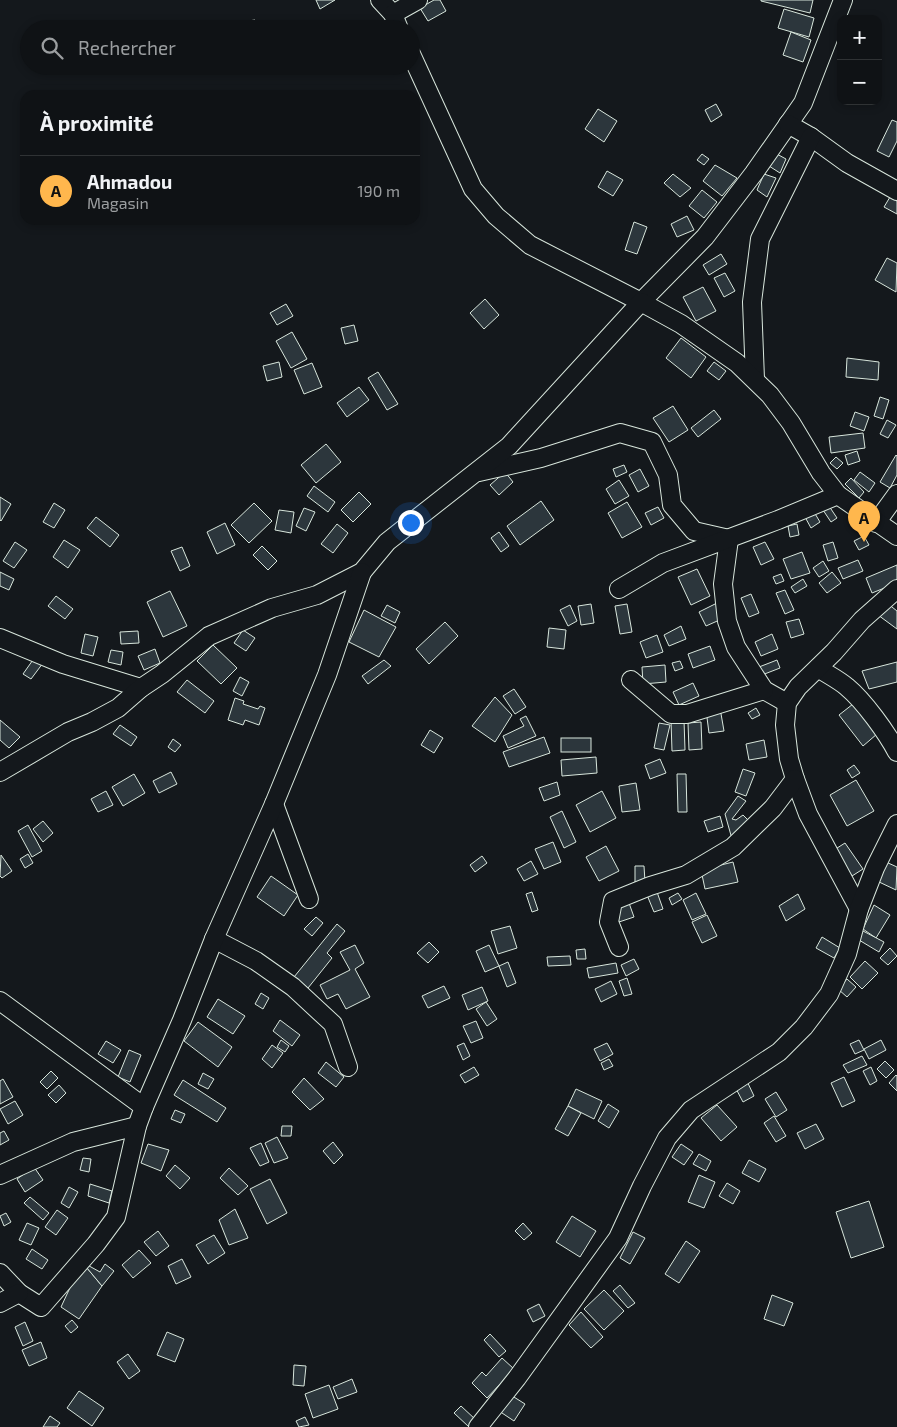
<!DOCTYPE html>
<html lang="fr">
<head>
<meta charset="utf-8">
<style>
	:root { --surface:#0f1215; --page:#181b1e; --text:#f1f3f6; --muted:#9b9ea0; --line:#2f3234; --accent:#ffb74d }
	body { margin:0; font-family:"Exo 2",sans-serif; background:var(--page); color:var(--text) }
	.controls { position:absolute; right:15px; top:15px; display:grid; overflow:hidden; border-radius:10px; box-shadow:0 2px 8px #0003 }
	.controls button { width:45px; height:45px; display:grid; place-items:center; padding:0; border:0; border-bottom:1px solid var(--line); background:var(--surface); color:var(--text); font:25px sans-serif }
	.you { position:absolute; left:410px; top:522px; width:18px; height:18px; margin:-12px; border:4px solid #fff; border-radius:50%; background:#1a73e8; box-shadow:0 0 0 8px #1a73e833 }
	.badge { display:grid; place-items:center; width:32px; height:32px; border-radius:50%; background:var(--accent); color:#111; font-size:16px; font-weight:700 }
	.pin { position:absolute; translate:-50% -41px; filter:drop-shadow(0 1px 2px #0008) }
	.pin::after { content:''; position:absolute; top:26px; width:18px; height:15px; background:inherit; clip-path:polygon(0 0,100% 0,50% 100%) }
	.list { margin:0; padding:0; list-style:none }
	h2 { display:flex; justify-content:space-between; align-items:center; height:65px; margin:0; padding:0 20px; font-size:21px }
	h2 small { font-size:16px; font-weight:400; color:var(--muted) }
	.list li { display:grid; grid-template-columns:32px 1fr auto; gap:15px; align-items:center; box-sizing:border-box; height:70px; padding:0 20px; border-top:1px solid var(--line) }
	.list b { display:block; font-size:19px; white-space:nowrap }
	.list p { margin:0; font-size:16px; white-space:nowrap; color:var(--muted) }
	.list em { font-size:16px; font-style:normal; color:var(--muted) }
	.icon { flex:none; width:28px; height:28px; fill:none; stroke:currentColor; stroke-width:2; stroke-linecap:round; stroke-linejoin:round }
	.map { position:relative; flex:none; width:897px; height:1427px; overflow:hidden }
	.search { position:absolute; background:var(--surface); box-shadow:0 2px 8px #0003; left:20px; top:20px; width:400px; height:55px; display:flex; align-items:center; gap:12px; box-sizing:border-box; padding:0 18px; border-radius:28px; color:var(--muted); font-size:19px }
	.panel { position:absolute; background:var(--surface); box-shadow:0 2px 8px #0003; left:20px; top:90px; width:400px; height:135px; border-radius:15px }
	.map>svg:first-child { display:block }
	.building { fill:#2c363c; stroke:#d8e6dc }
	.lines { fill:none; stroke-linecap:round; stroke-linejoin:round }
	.minor-casing { stroke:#d8e6dc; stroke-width:20 }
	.minor { stroke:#14181c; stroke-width:18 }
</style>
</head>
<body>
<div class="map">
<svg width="897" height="1427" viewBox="0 0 897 1427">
	<rect width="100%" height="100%" fill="#14181c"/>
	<g class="building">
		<polygon points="316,0 335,0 320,9"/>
		<polygon points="434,0 440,0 446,11 428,21 420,8"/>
		<polygon points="761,0 813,0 810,13 761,1"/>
		<polygon points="784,9 814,18 809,37 778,28"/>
		<polygon points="255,20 256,29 242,29 241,22"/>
		<polygon points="318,23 320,29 302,29 302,28"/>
		<polygon points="791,32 811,40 803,62 783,55"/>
		<polygon points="716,104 722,115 711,122 705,110"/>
		<polygon points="598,109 617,121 604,142 585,129"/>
		<polygon points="892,120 897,122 897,141 889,157 877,151"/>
		<polygon points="775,153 786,159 780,173 769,166"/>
		<polygon points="702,154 709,159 704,165 697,160"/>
		<polygon points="715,165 737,178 722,196 703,181"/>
		<polygon points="607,171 623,180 613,196 598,187"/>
		<polygon points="673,174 691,188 680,197 664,183"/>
		<polygon points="764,174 776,178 767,197 757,190"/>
		<polygon points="702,190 717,202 704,218 689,206"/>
		<polygon points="890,197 897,201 897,214 884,207"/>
		<polygon points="687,216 694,230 677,237 671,224"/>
		<polygon points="634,222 647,227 637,254 625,250"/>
		<polygon points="721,254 727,264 709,275 703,265"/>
		<polygon points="887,258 897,263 896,292 875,280"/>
		<polygon points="725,273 735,291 724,297 714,278"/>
		<polygon points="703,287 716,311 696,321 683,297"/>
		<polygon points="485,299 499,315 484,329 470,313"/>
		<polygon points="286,304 293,316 277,325 270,313"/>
		<polygon points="354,325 358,341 345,344 341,328"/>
		<polygon points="292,332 307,359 291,368 276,341"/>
		<polygon points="681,338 706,357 691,378 666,358"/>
		<polygon points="847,358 879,362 878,380 846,377"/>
		<polygon points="279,362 282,377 267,381 263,366"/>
		<polygon points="714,362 726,371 719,380 707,371"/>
		<polygon points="312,363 322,387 304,394 294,370"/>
		<polygon points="378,372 398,404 387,410 368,378"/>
		<polygon points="359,387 369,400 347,417 337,403"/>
		<polygon points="880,397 889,400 883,419 874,416"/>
		<polygon points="673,406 688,430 669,442 653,418"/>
		<polygon points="714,410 721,419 698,437 691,428"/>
		<polygon points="855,412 869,417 864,431 850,426"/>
		<polygon points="887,420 896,425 888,438 880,434"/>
		<polygon points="863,433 865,448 831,453 829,437"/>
		<polygon points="326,444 341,462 316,483 301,465"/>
		<polygon points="857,451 860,461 848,465 845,455"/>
		<polygon points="896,455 897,456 897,475 890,488 880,482"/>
		<polygon points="836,457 843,463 837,469 830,463"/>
		<polygon points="624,465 627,472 616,477 613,469"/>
		<polygon points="640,469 649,486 638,492 629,475"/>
		<polygon points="505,472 513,482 499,495 490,485"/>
		<polygon points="860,472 875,483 869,492 854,480"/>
		<polygon points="851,478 864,492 859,498 845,484"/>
		<polygon points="619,480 629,496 615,504 606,489"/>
		<polygon points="314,486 335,502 328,512 307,496"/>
		<polygon points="359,492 371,504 353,522 341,510"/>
		<polygon points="0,497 11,504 1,521 0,520"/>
		<polygon points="541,501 554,520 520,545 507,526"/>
		<polygon points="627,502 642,527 622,538 608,513"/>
		<polygon points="54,503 65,510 54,528 43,522"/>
		<polygon points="254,503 272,521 249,543 231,525"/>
		<polygon points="829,506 837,518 831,522 823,510"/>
		<polygon points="658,507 664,518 651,525 645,513"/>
		<polygon points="304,508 315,512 306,531 296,526"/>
		<polygon points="279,510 294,512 291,533 275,530"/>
		<polygon points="814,512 820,522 811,528 805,517"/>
		<polygon points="96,517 119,535 110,547 87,528"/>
		<polygon points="225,523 235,545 217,554 207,532"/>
		<polygon points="337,524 348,533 333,553 321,544"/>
		<polygon points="797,524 799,535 790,537 788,526"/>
		<polygon points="499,532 509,546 501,552 491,538"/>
		<polygon points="864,536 869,545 859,550 854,541"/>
		<polygon points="64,540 80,550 68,568 53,557"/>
		<polygon points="15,542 27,550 14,568 3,561"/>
		<polygon points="765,542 774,559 761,565 753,547"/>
		<polygon points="833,542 838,558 828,561 823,545"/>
		<polygon points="262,546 277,561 268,570 253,555"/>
		<polygon points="182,547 190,566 180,571 171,551"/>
		<polygon points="802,552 810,573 791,579 783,559"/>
		<polygon points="858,560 863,571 843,579 838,568"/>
		<polygon points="823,561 829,571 819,577 813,568"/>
		<polygon points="897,565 897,583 872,593 866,578"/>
		<polygon points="697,569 710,596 691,605 678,577"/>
		<polygon points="0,572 14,579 9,590 0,586"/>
		<polygon points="832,572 841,583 827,593 819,583"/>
		<polygon points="781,574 784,581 776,584 773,577"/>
		<polygon points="803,579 807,586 795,593 791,587"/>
		<polygon points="785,590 794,610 785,614 776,593"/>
		<polygon points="170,591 187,626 163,637 147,602"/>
		<polygon points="751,594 759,613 749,617 741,598"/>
		<polygon points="56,596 73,609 65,619 48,606"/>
		<polygon points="717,603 724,618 706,626 699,612"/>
		<polygon points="887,603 897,611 897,629 878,615"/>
		<polygon points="591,604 594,623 581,625 578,606"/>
		<polygon points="627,604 632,632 620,634 615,606"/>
		<polygon points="387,605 400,612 395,623 381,616"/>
		<polygon points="570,605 577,621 568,626 560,610"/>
		<polygon points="364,610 396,627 379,657 349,642"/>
		<polygon points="799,619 804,634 791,638 786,622"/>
		<polygon points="445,622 458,636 429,664 416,649"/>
		<polygon points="681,626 686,639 669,646 664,635"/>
		<polygon points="549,628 566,630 564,649 547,647"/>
		<polygon points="243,630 255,638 246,651 234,643"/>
		<polygon points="138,631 139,643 121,644 120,632"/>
		<polygon points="85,634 98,637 93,656 81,653"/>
		<polygon points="772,634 778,649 761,656 755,642"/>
		<polygon points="657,635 663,652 646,658 640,642"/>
		<polygon points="213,645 237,668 221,684 197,661"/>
		<polygon points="710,646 715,660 693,668 688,654"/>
		<polygon points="155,649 160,663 144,670 138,656"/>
		<polygon points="111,650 123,652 121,665 108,662"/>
		<polygon points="35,657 43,663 31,679 23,674"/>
		<polygon points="384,660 391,666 368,684 362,676"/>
		<polygon points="777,660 780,668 762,675 759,667"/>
		<polygon points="680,661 683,668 675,671 672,663"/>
		<polygon points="897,662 897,682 869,689 862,671"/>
		<polygon points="665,665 666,682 643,684 642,667"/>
		<polygon points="240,677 249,682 242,696 233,691"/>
		<polygon points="187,680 214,701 205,713 177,692"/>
		<polygon points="693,683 699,696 679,705 673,692"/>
		<polygon points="514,689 526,707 515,714 503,696"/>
		<polygon points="495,697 512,715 495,742 472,726"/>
		<polygon points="235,698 244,701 243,704 258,709 260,706 265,708 259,725 245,720 243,725 228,720"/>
		<polygon points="853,704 877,734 863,746 839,715"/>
		<polygon points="720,708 724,731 709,733 706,710"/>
		<polygon points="756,708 760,715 752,719 748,713"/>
		<polygon points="526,716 536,736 508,748 503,736 524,726 520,719"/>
		<polygon points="0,720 20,737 9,748 0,740"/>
		<polygon points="684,720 685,750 672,751 671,721"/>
		<polygon points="701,722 702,749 689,750 688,723"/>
		<polygon points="659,723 670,725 664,750 654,748"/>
		<polygon points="120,725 137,737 131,746 113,734"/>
		<polygon points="430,730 443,738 434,753 421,745"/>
		<polygon points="544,737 550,753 509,767 503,752"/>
		<rect x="561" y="738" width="30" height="14"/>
		<polygon points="173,739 181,745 175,752 168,747"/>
		<polygon points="764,740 767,757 749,760 746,744"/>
		<polygon points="596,757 597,773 562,776 561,760"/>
		<polygon points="660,759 666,773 650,779 645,765"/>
		<polygon points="854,765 860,773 852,778 847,770"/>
		<polygon points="743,769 755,773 746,796 735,792"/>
		<polygon points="171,772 177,784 159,793 153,781"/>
		<polygon points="134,774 145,793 123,806 112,787"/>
		<polygon points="677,774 686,774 687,812 678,812"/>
		<polygon points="856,780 874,811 847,826 830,795"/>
		<polygon points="557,782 560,795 544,801 539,788"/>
		<polygon points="636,783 640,810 622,812 619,786"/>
		<polygon points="106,791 113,805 98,812 91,799"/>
		<polygon points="602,791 616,818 590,832 576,805"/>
		<polygon points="738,796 746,801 732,819 736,820 743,815 749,821 732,839 725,814"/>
		<polygon points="562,811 576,842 564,848 550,817"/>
		<polygon points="720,816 723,827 708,832 704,821"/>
		<polygon points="43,821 53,833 43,842 33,829"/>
		<polygon points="28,825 42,851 32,857 18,831"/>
		<polygon points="553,842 561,862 544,869 535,849"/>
		<polygon points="845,843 863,869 852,876 834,850"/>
		<polygon points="606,846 619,871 599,881 586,857"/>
		<polygon points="28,854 33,863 25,868 20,859"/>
		<polygon points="1,855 12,871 2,878 0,876"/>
		<polygon points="482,856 487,863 475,872 470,865"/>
		<polygon points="531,861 538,874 524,881 517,869"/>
		<polygon points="733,862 738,882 705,889 701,870"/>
		<polygon points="886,862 897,867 896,890 877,881"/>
		<polygon points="635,866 644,866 645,882 635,883"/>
		<polygon points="271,876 298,895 284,916 257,897"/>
		<polygon points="532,892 538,910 532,912 526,894"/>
		<polygon points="657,892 663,909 654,912 647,895"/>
		<polygon points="678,893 682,899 672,905 669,898"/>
		<polygon points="696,893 706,914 692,920 683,900"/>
		<polygon points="798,894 805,909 786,921 779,906"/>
		<polygon points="629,903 634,917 619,922 615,907"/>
		<polygon points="874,905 890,915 876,938 863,929"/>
		<polygon points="707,915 717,936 702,943 692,922"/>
		<polygon points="316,917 323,923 312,936 304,929"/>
		<polygon points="337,924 345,931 327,953 332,958 308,988 294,977"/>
		<polygon points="510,926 517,948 498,954 491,931"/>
		<polygon points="863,931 884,942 879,952 859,940"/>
		<polygon points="822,937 840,948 834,958 816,948"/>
		<polygon points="429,942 439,952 428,963 417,953"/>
		<polygon points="355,945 364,963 355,969 370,997 346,1009 338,994 327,999 320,985 350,970 340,952"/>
		<polygon points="489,945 499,966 485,972 476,951"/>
		<polygon points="890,948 897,956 888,965 880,958"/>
		<polygon points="585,949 586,959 577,959 576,950"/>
		<polygon points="570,956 571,965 548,966 547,957"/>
		<polygon points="634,959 639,969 626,976 621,965"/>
		<polygon points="865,961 878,973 862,989 850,977"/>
		<polygon points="508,962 516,983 507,987 499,966"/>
		<polygon points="616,963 618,973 589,978 587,968"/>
		<polygon points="627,978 632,994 624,996 619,981"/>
		<polygon points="847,979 856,987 847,997 838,989"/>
		<polygon points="611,981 617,994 601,1002 595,989"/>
		<polygon points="444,986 450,998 428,1008 422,996"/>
		<polygon points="482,987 488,1001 468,1010 462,995"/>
		<polygon points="261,993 269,998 263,1009 255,1004"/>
		<polygon points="218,999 245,1016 233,1034 207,1017"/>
		<polygon points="486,1002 497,1019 487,1026 476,1009"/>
		<polygon points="280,1020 300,1035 292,1046 273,1031"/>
		<polygon points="476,1021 483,1038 471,1043 463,1026"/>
		<polygon points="198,1022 232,1047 218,1067 184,1041"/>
		<polygon points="281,1040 289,1046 285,1052 277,1047"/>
		<polygon points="859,1040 864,1050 855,1054 850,1044"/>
		<polygon points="881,1040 886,1050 869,1059 864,1049"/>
		<polygon points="106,1041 121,1050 113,1063 98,1054"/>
		<polygon points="464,1043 470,1056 463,1060 457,1046"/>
		<polygon points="607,1043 613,1054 600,1061 594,1049"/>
		<polygon points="272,1045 283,1053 272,1068 262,1059"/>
		<polygon points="129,1050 141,1055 130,1082 118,1077"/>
		<polygon points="862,1056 867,1065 848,1073 843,1065"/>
		<polygon points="609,1059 613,1066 604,1070 601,1063"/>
		<polygon points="885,1061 894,1070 886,1078 877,1069"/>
		<polygon points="326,1062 344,1077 336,1087 318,1073"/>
		<polygon points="474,1067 479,1075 465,1083 460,1075"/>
		<polygon points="871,1067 877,1081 870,1085 863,1071"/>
		<polygon points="51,1071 58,1078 47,1089 40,1082"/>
		<polygon points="203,1073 214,1079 208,1089 198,1084"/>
		<polygon points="896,1075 897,1076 897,1091 889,1083"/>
		<polygon points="745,1077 754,1096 743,1102 733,1083"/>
		<polygon points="844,1077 855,1101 842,1107 831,1083"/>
		<polygon points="304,1078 324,1099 310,1110 292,1092"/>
		<polygon points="3,1079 13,1097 0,1104 0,1081"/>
		<polygon points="183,1080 226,1108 217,1122 174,1095"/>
		<polygon points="59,1085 66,1093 56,1103 48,1095"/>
		<polygon points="576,1089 602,1101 594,1119 568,1106"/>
		<polygon points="776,1092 787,1110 776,1117 765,1099"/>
		<polygon points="15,1101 23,1115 8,1124 0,1109"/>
		<polygon points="608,1104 619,1111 609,1128 598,1121"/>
		<polygon points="717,1105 737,1127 721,1141 701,1118"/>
		<polygon points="568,1106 581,1113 568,1136 555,1129"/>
		<polygon points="175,1110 185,1114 181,1123 171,1119"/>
		<polygon points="774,1116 786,1136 776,1142 764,1123"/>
		<polygon points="816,1124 824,1139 805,1149 797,1133"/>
		<polygon points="282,1126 292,1126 291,1136 281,1136"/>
		<polygon points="4,1131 9,1140 0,1145 0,1133"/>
		<polygon points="277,1137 288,1158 274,1163 265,1143"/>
		<polygon points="333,1142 343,1155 334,1164 323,1151"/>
		<polygon points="261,1143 269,1162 260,1166 250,1148"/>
		<polygon points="148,1144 169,1150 161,1171 141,1163"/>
		<polygon points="681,1144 693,1152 684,1165 672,1157"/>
		<polygon points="699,1154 711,1161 706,1171 693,1164"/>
		<polygon points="83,1158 91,1159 89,1172 80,1170"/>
		<polygon points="749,1160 766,1169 759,1182 742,1173"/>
		<polygon points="175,1165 190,1178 180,1189 166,1176"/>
		<polygon points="34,1167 43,1180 25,1192 17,1179"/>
		<polygon points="229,1168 248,1186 238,1195 220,1178"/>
		<polygon points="699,1175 715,1182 704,1208 688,1202"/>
		<polygon points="270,1179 287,1213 267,1224 250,1189"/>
		<polygon points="727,1183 740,1191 733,1204 719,1196"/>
		<polygon points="90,1184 112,1191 109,1203 88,1196"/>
		<polygon points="69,1187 78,1192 69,1208 61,1203"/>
		<polygon points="30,1197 49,1213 43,1220 24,1203"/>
		<polygon points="869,1201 884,1247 851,1258 836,1212"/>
		<polygon points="235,1209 248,1238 229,1245 219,1220"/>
		<polygon points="57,1210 68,1218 56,1235 45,1227"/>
		<polygon points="6,1213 11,1222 4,1226 0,1216"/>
		<polygon points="572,1216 596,1231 580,1257 556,1242"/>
		<polygon points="27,1223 39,1228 31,1245 19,1240"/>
		<polygon points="523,1223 532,1233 524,1240 515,1231"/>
		<polygon points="158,1231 169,1246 156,1256 144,1242"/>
		<polygon points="633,1232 645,1238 630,1264 620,1258"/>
		<polygon points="214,1235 225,1253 208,1264 196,1245"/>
		<polygon points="686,1241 700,1251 679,1283 665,1274"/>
		<polygon points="32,1249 48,1260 42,1269 26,1259"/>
		<polygon points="139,1250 151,1263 133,1278 122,1265"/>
		<polygon points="182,1259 191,1277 176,1284 168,1266"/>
		<polygon points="82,1262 102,1286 79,1319 61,1307"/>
		<polygon points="82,1262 100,1272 105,1264 114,1271 102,1286"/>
		<polygon points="620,1285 635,1303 628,1308 613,1291"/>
		<polygon points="604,1290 624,1311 604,1330 584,1309"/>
		<polygon points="772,1295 793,1303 784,1326 764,1319"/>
		<polygon points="539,1304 545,1316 533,1322 527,1310"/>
		<polygon points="581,1312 603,1337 591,1348 569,1325"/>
		<polygon points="72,1320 78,1327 71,1333 65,1326"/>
		<polygon points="25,1322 33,1341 23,1346 15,1327"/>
		<polygon points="167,1332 184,1339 175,1362 157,1355"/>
		<polygon points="490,1334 506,1351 499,1357 484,1340"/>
		<polygon points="41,1342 47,1358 29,1366 22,1350"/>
		<polygon points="128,1354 140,1371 129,1379 117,1362"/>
		<polygon points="502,1358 514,1369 487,1398 472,1383 482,1372 486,1376"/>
		<polygon points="294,1365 306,1366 304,1386 293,1385"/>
		<polygon points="352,1379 357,1392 338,1399 333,1387"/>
		<polygon points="329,1385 338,1409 313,1418 305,1394"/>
		<polygon points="79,1391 104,1408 92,1426 67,1408"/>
		<polygon points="506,1392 525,1404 514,1421 496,1409"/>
		<polygon points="461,1406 476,1420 469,1427 454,1413"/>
		<polygon points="50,1416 60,1423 57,1427 43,1427"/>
		<polygon points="305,1417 309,1425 299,1427 296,1421"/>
	</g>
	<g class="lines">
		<defs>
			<g id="minor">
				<polyline points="380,0 393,14 399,29"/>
				<polyline points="393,14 418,0"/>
				<polyline points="411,54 473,189 496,216 530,245 641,302 705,237 754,173 803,103 843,0"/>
				<polyline points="788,124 811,137 847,163 897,191"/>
				<polyline points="755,379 752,302 760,239 811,137"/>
				<polyline points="479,472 541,458 620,433 652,442 668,475 672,505 694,531 729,539"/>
				<polyline points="876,523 897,494"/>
				<polyline points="729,539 723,584 727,621 736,647 764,690 787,703"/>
				<polyline points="619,589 663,563 778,520 838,495"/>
				<polyline points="0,638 63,664 141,688"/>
				<path d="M818 668C827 674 839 680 847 687 864 701 887 733 897 752"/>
				<polyline points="631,680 671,714 687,714 764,690"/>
				<polyline points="0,772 68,732 92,722 118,708 141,688 162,674 209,636 272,608 317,595 362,572 387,542 509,446 641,302 681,324 737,363 770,395 791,423 821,473 838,495 897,536"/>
				<polyline points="274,804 309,899"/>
				<polyline points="859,909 808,814 795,779 789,759 785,725 787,703 798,687 834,652 862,620 897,589"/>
				<polyline points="214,939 256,961 293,987 333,1024 348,1067"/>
				<polyline points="619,947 609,922 613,901 650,886 686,875 733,847 773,808 795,779"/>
				<polyline points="0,1001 144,1107"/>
				<polyline points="0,1175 73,1142 137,1126"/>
				<polyline points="0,1273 19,1293 41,1307 96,1244 116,1217 137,1126 144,1107 182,1020 214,939 274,804 327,675 362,572"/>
				<polyline points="0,1303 19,1293"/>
				<polyline points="478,1427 517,1378 618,1238 642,1186 667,1138 691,1110 779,1052 804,1027 829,994 847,954 859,909 875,868 897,824"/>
			</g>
		</defs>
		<use href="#minor" class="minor-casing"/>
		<use href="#minor" class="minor"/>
	</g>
</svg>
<div class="controls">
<button>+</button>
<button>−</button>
</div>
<div class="you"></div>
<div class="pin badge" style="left:864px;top:542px">A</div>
<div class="search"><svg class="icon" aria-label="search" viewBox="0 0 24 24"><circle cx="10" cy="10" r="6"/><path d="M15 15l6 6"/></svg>Rechercher</div>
<section class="panel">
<h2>À proximité<small></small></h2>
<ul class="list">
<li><span class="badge">A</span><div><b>Ahmadou</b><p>Magasin</p></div><em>190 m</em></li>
</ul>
</section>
</div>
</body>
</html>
